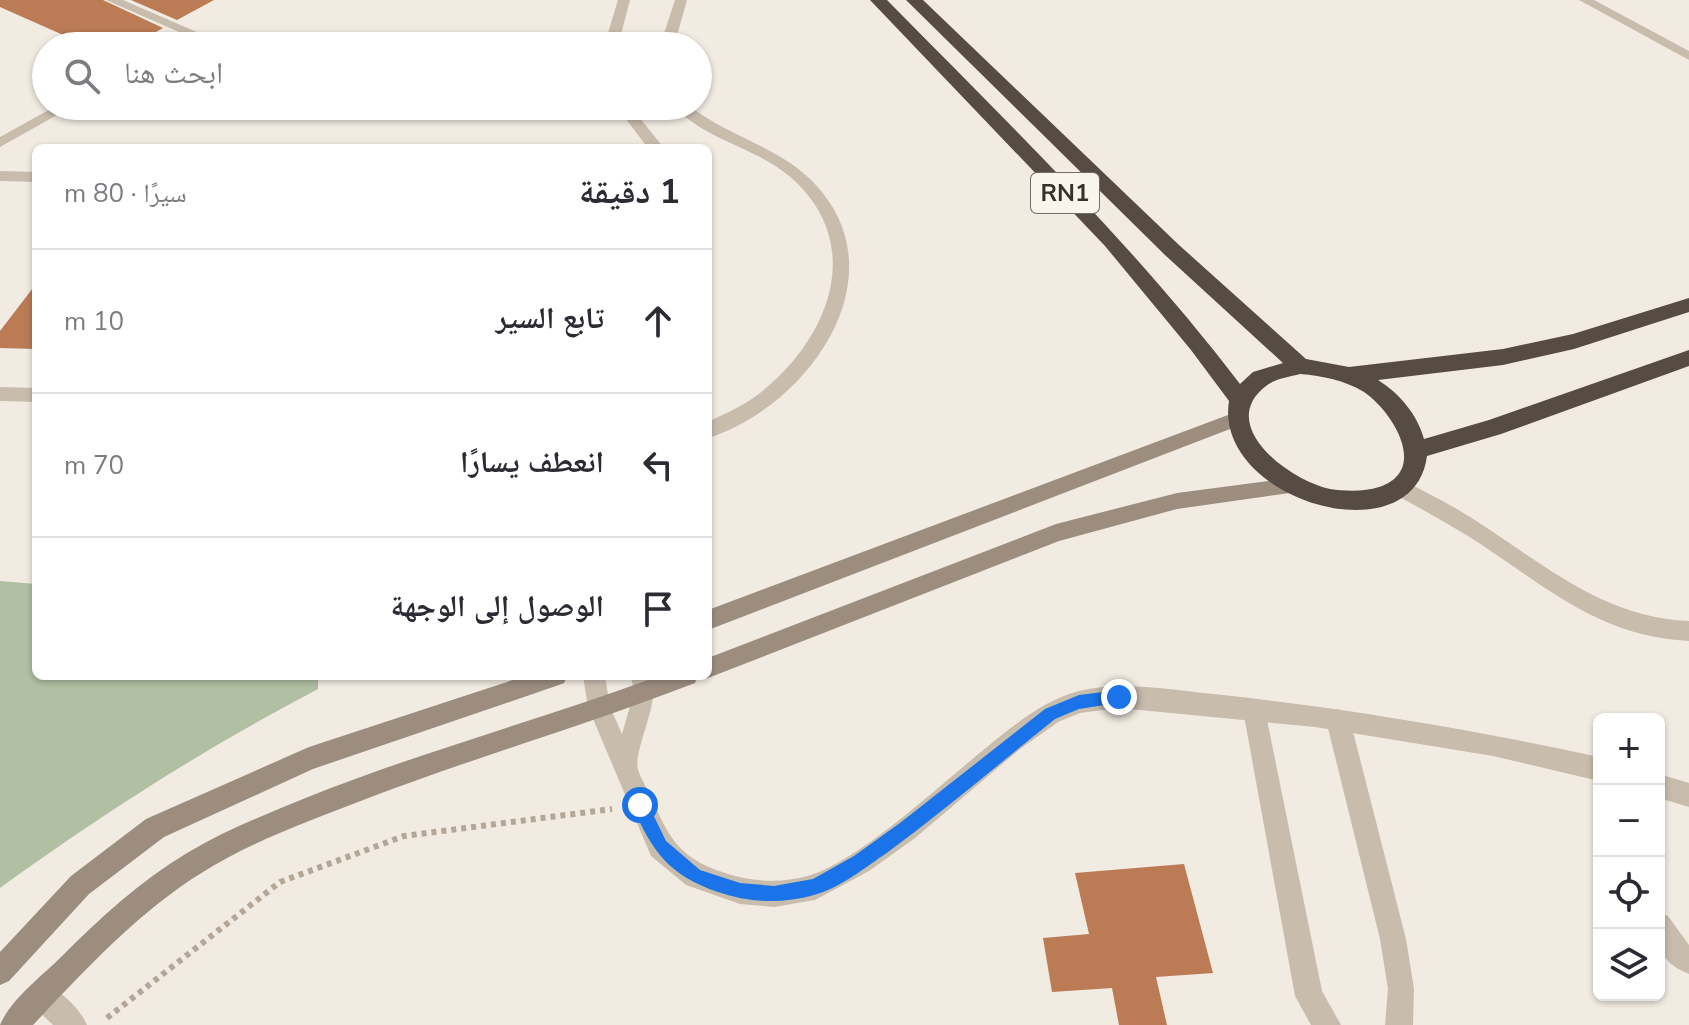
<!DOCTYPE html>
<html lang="ar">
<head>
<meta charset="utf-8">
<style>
	:root { --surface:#fff; --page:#f7f7f7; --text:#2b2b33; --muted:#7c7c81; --line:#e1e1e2 }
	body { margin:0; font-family:"Nunito Sans","Noto Naskh Arabic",sans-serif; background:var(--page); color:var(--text); direction:rtl }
	.controls { position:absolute; right:24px; bottom:24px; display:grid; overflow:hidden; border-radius:12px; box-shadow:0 2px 6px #0004 }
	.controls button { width:72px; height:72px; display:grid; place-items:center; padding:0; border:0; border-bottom:2px solid var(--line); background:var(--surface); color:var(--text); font:40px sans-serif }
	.stop { position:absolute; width:24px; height:24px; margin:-18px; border:6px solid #1a73e8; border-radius:50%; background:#fff }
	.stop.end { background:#1a73e8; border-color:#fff; box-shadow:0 2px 8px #0008 }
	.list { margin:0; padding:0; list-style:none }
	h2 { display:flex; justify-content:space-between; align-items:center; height:104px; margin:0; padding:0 32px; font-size:34px }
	h2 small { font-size:26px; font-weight:400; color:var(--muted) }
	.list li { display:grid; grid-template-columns:52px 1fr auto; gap:24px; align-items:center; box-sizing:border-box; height:144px; padding:0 32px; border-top:2px solid var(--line) }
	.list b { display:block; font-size:30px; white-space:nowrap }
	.list em { font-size:26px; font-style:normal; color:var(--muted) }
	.icon { flex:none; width:44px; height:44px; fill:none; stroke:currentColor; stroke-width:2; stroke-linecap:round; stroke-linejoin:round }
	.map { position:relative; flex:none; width:1689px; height:1025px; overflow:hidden; direction:ltr }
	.search { position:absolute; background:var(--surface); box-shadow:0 2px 6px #0004; left:32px; top:32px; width:680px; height:88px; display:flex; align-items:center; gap:20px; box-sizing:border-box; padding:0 28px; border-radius:44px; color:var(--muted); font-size:30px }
	.panel { position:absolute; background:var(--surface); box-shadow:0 2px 6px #0004; left:32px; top:144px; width:680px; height:536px; border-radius:12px; direction:rtl }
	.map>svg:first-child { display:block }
	.green { fill:#b1bfa2 }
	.building { fill:#ba7b55 }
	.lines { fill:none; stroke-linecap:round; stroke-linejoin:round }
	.path { stroke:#b4a798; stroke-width:6; stroke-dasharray:5 5; stroke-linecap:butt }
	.lane { fill:#c8bdad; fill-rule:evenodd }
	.street { fill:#c8bdad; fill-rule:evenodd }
	.secondary { fill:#9c8d7f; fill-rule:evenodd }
	.highway { fill:#574c43; fill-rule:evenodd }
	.route { fill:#1a73e8 }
	.labels { text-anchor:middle; stroke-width:6; stroke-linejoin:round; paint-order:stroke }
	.shield { fill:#f9f5ed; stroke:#716c65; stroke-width:2 }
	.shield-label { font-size:24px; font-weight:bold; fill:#37312b }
</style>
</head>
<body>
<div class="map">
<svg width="1689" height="1025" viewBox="0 0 1689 1025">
	<rect width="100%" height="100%" fill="#f1ebe1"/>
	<path class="green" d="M0 581 36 584V676H318V689C207 747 102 814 0 888Z"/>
	<g class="building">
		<polygon points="0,0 103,0 163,28 131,46 88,46 0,7"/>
		<polygon points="131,0 214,0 177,20"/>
		<polygon points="36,284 36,349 0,348 0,331"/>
		<polygon points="1184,864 1213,973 1156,977 1167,1025 1119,1025 1112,988 1052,992 1043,938 1089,934 1075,873"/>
	</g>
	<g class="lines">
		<polyline class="path" points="107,1018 280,882 404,836 612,809"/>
		<g class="lane">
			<polygon points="106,0 123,0 229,46 211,46"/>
			<polygon points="618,0 630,0 618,46 604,46"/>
			<polygon points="56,106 73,106 0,147 0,137"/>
			<polygon points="616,106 630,106 664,148 648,148"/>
			<polygon points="0,171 36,172 36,182 0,181"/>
			<polygon points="0,387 36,388 36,402 0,401"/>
			<path d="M1401 480C1414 485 1427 493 1439 499 1524 544 1588 617 1689 621V641C1604 637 1552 592 1485 547 1455 527 1425 511 1394 494L1391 488 1394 482Z"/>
			<polygon points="1254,699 1262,702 1265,710 1322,991 1341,1025 1311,1025 1295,996 1243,710 1246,702"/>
			<polygon points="1338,709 1346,712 1350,720 1406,939 1414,989 1413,1025 1385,1025 1388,989 1380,939 1326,720 1330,712"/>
			<path d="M1659 912 1668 916 1689 945V974C1655 960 1659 944 1659 912Z"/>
			<path d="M42 982C59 989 80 1008 87 1025H53L32 1005 29 995 32 985Z"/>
		</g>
		<g class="street">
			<polygon points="675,0 687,0 674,46 660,46"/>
			<polygon points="1579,0 1594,0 1689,51 1689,60"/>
			<path d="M674 106H690C728 137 779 146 814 183 902 275 809 406 708 438V422C724 414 741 407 756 396 829 341 869 243 788 175 754 147 703 139 674 106Z"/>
			<path d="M583 676H605L610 707 622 734 634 692 631 676H653C659 707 633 750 638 770 641 779 647 788 651 797 668 836 679 858 722 872 750 882 782 884 811 875 863 858 942 783 987 747 1014 725 1044 700 1079 691 1125 680 1177 691 1223 695 1350 709 1475 730 1599 757V781L1493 756 1315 727 1119 708 1080 713 1058 722 1020 749 915 838 869 871 815 900 774 907 740 904 686 885 651 856 588 707Z"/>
			<polygon points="1659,774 1689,783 1689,807 1659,798"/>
		</g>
		<g class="secondary">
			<polygon points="1236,412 1243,414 1245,419 1243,424 708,630 708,610"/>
			<polygon points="1290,478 1297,480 1300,486 1297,492 1177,509 1059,541 708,678 702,676 708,676 708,658 1056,524 1177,493"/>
			<polygon points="525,676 567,676 564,683 556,686 313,769 164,837 89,894 9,981 0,985 0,952 71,876 146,819 309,747"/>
			<path d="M659 676H698L695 683C584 726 469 759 358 802 306 822 251 842 203 872 138 912 85 970 33 1025H0C11 999 41 977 61 957 99 919 140 881 187 853 225 830 267 814 308 797 423 751 543 719 659 676Z"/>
		</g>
		<path class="highway" d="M870 0H887C1009 124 1134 245 1240 384L1253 372 1283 363 1165 255 906 0H923L1179 245 1306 359 1349 367 1503 349 1573 334 1689 298V312L1574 349 1503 365 1378 380C1400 394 1417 414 1424 439L1489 420 1689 350V366L1501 434 1427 456C1414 559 1213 500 1229 401L1191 350 1105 246ZM1300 374C1323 376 1344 380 1364 392 1392 411 1430 470 1379 487 1364 492 1345 491 1330 489 1290 481 1215 425 1266 386 1274 379 1289 377 1300 374Z"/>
	</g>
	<path class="route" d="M1119 690 1126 697 1124 702 1079 709 1055 719C1000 763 945 810 888 852 866 867 840 888 814 895 782 904 750 903 718 892 670 876 652 852 632 805L635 800H646L666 841 700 870 740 883 774 886 813 879 854 856 900 823 1045 709 1079 695Z"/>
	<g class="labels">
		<rect class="shield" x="1031" y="173" width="68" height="40" rx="6"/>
		<g class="shield-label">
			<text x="1065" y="201">RN1</text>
		</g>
	</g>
</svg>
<div class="controls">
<button>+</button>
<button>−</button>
<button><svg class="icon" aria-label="locate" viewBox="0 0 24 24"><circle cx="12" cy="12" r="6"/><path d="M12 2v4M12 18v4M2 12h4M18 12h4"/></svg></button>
<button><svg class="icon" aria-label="layers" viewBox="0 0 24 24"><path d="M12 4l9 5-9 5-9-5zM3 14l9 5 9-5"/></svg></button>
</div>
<div class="stop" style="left:640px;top:805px"></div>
<div class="stop end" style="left:1119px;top:697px"></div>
<div class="search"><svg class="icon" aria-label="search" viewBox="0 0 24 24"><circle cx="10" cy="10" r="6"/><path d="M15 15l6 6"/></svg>ابحث هنا</div>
<section class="panel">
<h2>1 دقيقة<small>سيرًا · 80 m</small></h2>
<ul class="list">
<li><svg class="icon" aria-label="ahead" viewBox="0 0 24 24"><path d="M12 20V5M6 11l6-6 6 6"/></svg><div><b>تابع السير</b></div><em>10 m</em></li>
<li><svg class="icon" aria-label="left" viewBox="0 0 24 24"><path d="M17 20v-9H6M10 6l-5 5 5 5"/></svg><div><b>انعطف يسارًا</b></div><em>70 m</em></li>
<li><svg class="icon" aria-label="arrive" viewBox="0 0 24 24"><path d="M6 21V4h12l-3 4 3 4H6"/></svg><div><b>الوصول إلى الوجهة</b></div></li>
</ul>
</section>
</div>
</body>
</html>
